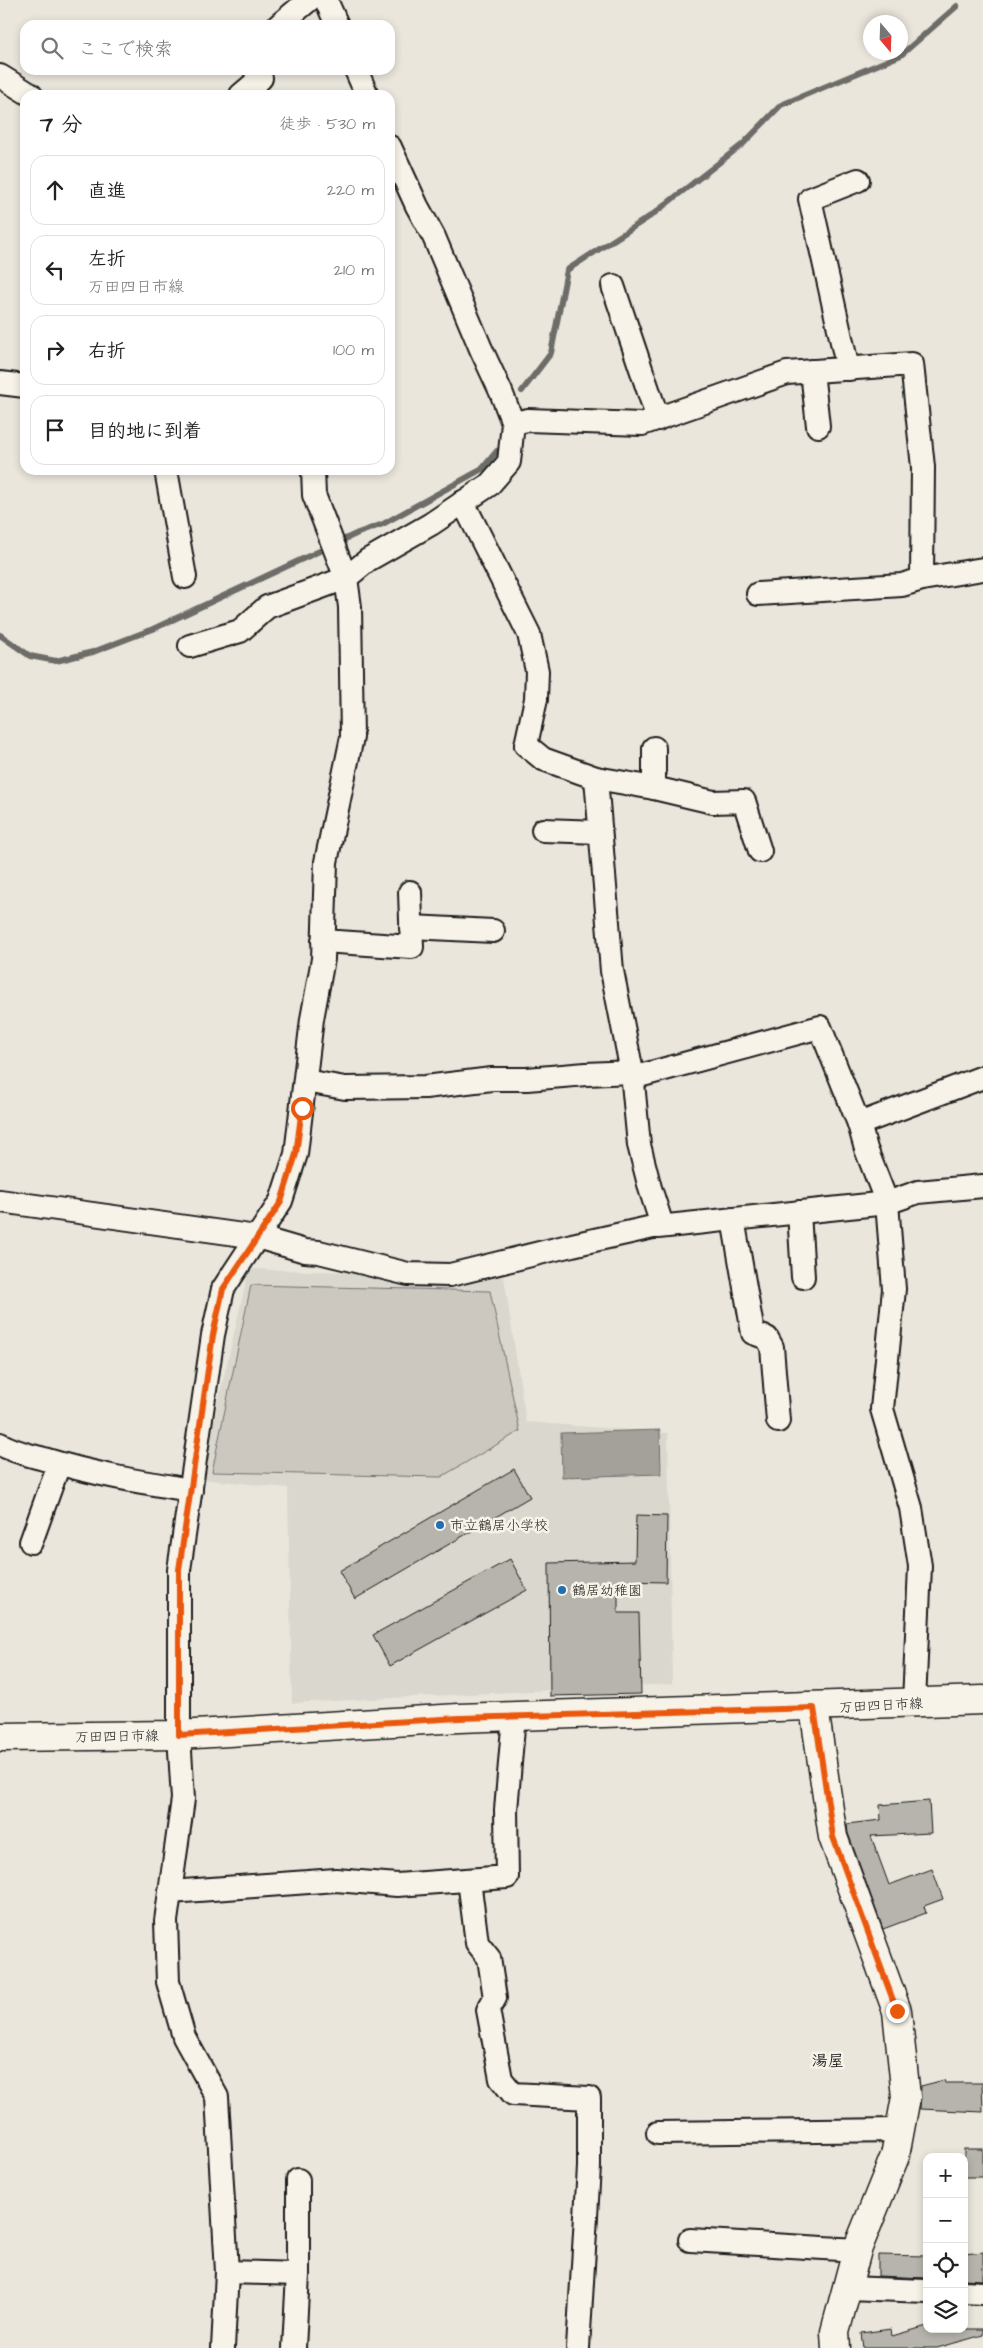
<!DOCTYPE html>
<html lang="ja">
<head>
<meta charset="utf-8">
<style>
	:root { --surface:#fff; --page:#f2f2f2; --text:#222; --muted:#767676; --line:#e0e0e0 }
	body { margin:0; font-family:"Architects Daughter","Klee One",sans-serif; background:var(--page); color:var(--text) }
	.controls { position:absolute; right:15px; bottom:15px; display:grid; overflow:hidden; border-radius:10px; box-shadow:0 2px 8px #0003 }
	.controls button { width:45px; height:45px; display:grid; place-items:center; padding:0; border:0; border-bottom:1px solid var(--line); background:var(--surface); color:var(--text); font:25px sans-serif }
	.compass { position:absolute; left:863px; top:15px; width:45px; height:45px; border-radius:50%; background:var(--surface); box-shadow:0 2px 8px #0003; rotate:161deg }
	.stop { position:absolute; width:15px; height:15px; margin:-11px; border:4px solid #ea580c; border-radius:50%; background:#fff }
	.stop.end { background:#ea580c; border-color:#fff; box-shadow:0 1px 5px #0008 }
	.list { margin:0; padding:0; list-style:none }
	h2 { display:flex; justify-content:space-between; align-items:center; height:65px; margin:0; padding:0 20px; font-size:21px }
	h2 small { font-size:16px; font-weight:400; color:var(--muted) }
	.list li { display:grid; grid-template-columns:32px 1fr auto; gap:15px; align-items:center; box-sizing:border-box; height:70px; margin:0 10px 10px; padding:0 10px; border:1px solid var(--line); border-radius:15px }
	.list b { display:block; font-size:19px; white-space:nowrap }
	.list p { margin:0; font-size:16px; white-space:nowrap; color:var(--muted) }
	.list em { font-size:16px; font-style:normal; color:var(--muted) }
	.icon { flex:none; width:28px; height:28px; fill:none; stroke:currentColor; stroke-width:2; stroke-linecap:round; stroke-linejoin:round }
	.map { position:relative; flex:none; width:983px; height:2348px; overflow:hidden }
	.search { position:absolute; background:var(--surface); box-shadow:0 2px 8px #0003; left:20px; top:20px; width:375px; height:55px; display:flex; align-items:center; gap:12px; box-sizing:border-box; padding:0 18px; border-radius:15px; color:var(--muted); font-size:19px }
	.panel { position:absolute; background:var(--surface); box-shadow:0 2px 8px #0003; left:20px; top:90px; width:375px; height:385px; border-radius:15px }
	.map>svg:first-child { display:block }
	.built { fill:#dad7ce }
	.green { fill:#ccc8c0; stroke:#74726e }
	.water { fill:#a3a19a; stroke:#6d6c68 }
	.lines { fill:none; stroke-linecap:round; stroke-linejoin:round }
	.stream { stroke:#6d6c68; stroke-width:6 }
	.building { fill:#b6b4ac; stroke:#1c1c1c }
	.minor-casing { stroke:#1c1c1c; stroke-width:26 }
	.tertiary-casing { stroke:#1c1c1c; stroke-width:31 }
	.secondary-casing { stroke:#1c1c1c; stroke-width:31 }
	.minor { stroke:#f7f3e8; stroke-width:22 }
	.tertiary { stroke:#f7f3e8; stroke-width:28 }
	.secondary { stroke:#f7f3e8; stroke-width:28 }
	.route { stroke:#ea580c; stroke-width:6 }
	.poi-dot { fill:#1f6fb2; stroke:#f7f3e8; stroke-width:2 }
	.labels { text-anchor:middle; stroke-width:5; stroke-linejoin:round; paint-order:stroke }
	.poi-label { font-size:14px; fill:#1c1c1c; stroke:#f7f3e8; text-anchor:start }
	.street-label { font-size:14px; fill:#1c1c1c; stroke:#f7f3e8 }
	.quarter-label { font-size:16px; font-weight:bold; fill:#1c1c1c; stroke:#f7f3e8 }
</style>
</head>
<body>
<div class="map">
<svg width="983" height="2348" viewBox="0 0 983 2348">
	<rect width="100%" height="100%" fill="#eae6dc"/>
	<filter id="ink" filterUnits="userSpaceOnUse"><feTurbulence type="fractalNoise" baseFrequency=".02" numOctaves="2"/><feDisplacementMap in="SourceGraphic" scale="10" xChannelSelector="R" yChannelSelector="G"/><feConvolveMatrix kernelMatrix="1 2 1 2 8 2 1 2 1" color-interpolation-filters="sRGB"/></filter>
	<g filter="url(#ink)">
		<polygon class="built" points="249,1269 504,1277 526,1422 668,1433 672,1684 292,1703 288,1488 200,1479"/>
		<polygon class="green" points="251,1285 490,1291 520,1431 441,1477 212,1472"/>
		<polygon class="water" points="660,1430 661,1474 562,1477 561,1433"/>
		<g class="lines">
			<g class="stream">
				<polyline points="522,391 551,353 567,270 652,215 743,144 781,105 901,55 957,6"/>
				<polyline points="0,635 30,656 56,661 93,652 153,629 358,533 383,524 482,469 497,451"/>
			</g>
		</g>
		<g class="building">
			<polygon points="514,1469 530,1497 355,1599 339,1571"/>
			<polygon points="636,1515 667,1516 666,1582 618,1581 618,1613 639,1613 641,1694 550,1696 549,1563 635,1561"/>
			<polygon points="510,1559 527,1590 390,1666 373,1635"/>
			<polygon points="929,1801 931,1833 871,1836 889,1885 932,1869 943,1899 924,1906 926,1913 883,1929 848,1833 847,1824 881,1820 880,1805"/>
			<polygon points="944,2080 945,2083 982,2083 983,2112 920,2109 921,2086"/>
			<rect x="964" y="2149" width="19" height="28"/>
			<polygon points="983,2252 983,2280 964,2279 964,2254"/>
			<polygon points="878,2255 927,2256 927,2278 878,2276"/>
			<polygon points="927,2326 927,2329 983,2329 983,2335 937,2348 863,2348 861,2333 891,2329 892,2336"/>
		</g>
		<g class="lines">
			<defs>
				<g id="minor">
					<polyline points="326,0 337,25"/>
					<polyline points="279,25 309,0"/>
					<polyline points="356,70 367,95"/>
					<polyline points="0,76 31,95"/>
					<polyline points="241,95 261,78 255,70"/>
					<polyline points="613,286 658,419"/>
					<polyline points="848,369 810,199 858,180"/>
					<polyline points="812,371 818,426"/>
					<polyline points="0,383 25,386"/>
					<polyline points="513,423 528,420 642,424 787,373 912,364 923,467 922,579 902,585 758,594"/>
					<polyline points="166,470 185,577"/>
					<polyline points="922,579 983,569"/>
					<polyline points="190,646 240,631 267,607 346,578 314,495 313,470"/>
					<polyline points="596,778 654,788 654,748"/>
					<polyline points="654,788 713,802 744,801 760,851"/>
					<polyline points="543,830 600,832"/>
					<polyline points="411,927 493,931"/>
					<polyline points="323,941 412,947 410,892"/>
					<polyline points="632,1072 639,1145 650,1188 662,1225 658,1227 887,1203 918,1192 983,1186"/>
					<polyline points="632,1078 820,1027 859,1124 866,1149 887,1203 894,1289 882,1409 911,1508 920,1566 914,1703"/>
					<polyline points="305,1081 345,1088 425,1087 492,1079 527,1079 586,1074 632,1072 612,971 596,778 543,759 526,745 536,699 537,671 529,634 463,502"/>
					<polyline points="859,1124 983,1077"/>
					<polyline points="0,1201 257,1237 305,1251 319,1252 408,1274 450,1275 572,1245 662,1225"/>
					<polyline points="799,1212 803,1277"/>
					<polyline points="733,1219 753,1333 767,1338 772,1347 778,1421"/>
					<path d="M0 1444C14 1452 29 1455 44 1459 92 1474 141 1482 191 1490"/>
					<polyline points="31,1542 59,1464"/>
					<polyline points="469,1880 477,1943 489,1958 495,1998 488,2010 501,2079 513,2094 589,2098 589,2167 578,2348"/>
					<polyline points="170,1892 336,1880 397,1885 507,1877 506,1810 514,1716"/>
					<polyline points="658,2133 900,2130"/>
					<polyline points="690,2240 857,2250"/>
					<polyline points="227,2272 298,2274 298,2180"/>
					<polyline points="847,2288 927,2291"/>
					<polyline points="964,2292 983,2293"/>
					<polyline points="223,2348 227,2272 217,2097 184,2037 168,1982 166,1921 183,1799 179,1735 179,1570 213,1335 223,1289 281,1201 296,1154 312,1019 323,959 326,862 352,737 350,607 346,578 368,560 431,524 489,485 509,462 513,423 501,392 481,349 434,237 417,206 390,147"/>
					<polyline points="294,2348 298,2274"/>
				</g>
				<polyline id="tertiary" points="814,1708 833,1837 897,2011 906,2097 895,2156 857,2250 835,2332 836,2348"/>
				<polyline id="secondary" points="0,1737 179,1735 459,1718 983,1700"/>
			</defs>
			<use href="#minor" class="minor-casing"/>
			<use href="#tertiary" class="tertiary-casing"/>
			<use href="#secondary" class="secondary-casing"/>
			<use href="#minor" class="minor"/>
			<use href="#tertiary" class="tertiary"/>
			<use href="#secondary" class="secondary"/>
		</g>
	</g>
	<g class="lines" filter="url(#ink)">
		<polyline class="route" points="302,1108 296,1154 281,1202 223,1289 213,1335 179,1570 179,1735 459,1718 814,1708 833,1837 897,2011"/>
	</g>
	<g class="poi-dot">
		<circle cx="440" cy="1525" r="5"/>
		<circle cx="562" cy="1590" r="5"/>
	</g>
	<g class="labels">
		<g class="poi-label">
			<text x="450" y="1530">市立鶴居小学校</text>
			<text x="572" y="1595">鶴居幼稚園</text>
		</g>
		<g class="street-label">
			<text transform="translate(881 1705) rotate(-3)" y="5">万田四日市線</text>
			<text transform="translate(117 1736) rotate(-1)" y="5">万田四日市線</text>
		</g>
		<g class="quarter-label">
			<text x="828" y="2066">湯屋</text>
		</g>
	</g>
</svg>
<div class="controls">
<button>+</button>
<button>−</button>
<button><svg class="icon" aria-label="locate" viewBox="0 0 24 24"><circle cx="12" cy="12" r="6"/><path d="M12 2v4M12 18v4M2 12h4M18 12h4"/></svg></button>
<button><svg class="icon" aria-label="layers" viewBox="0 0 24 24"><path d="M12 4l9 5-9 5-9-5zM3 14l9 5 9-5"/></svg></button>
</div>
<svg class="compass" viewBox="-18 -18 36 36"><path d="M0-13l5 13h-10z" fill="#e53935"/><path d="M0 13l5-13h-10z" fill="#767676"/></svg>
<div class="stop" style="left:302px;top:1108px"></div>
<div class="stop end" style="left:897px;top:2011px"></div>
<div class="search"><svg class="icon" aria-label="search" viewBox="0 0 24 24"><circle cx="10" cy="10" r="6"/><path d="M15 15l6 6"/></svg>ここで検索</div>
<section class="panel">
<h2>7 分<small>徒歩 · 530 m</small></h2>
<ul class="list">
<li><svg class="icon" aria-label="ahead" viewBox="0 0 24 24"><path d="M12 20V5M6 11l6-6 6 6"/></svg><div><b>直進</b></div><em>220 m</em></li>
<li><svg class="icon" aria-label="left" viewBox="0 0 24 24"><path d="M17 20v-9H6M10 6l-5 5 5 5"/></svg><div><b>左折</b><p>万田四日市線</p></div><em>210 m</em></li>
<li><svg class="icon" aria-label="right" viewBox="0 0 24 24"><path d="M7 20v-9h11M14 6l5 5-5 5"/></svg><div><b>右折</b></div><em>100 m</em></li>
<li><svg class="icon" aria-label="arrive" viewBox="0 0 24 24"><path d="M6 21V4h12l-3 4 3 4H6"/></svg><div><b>目的地に到着</b></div></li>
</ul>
</section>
</div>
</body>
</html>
